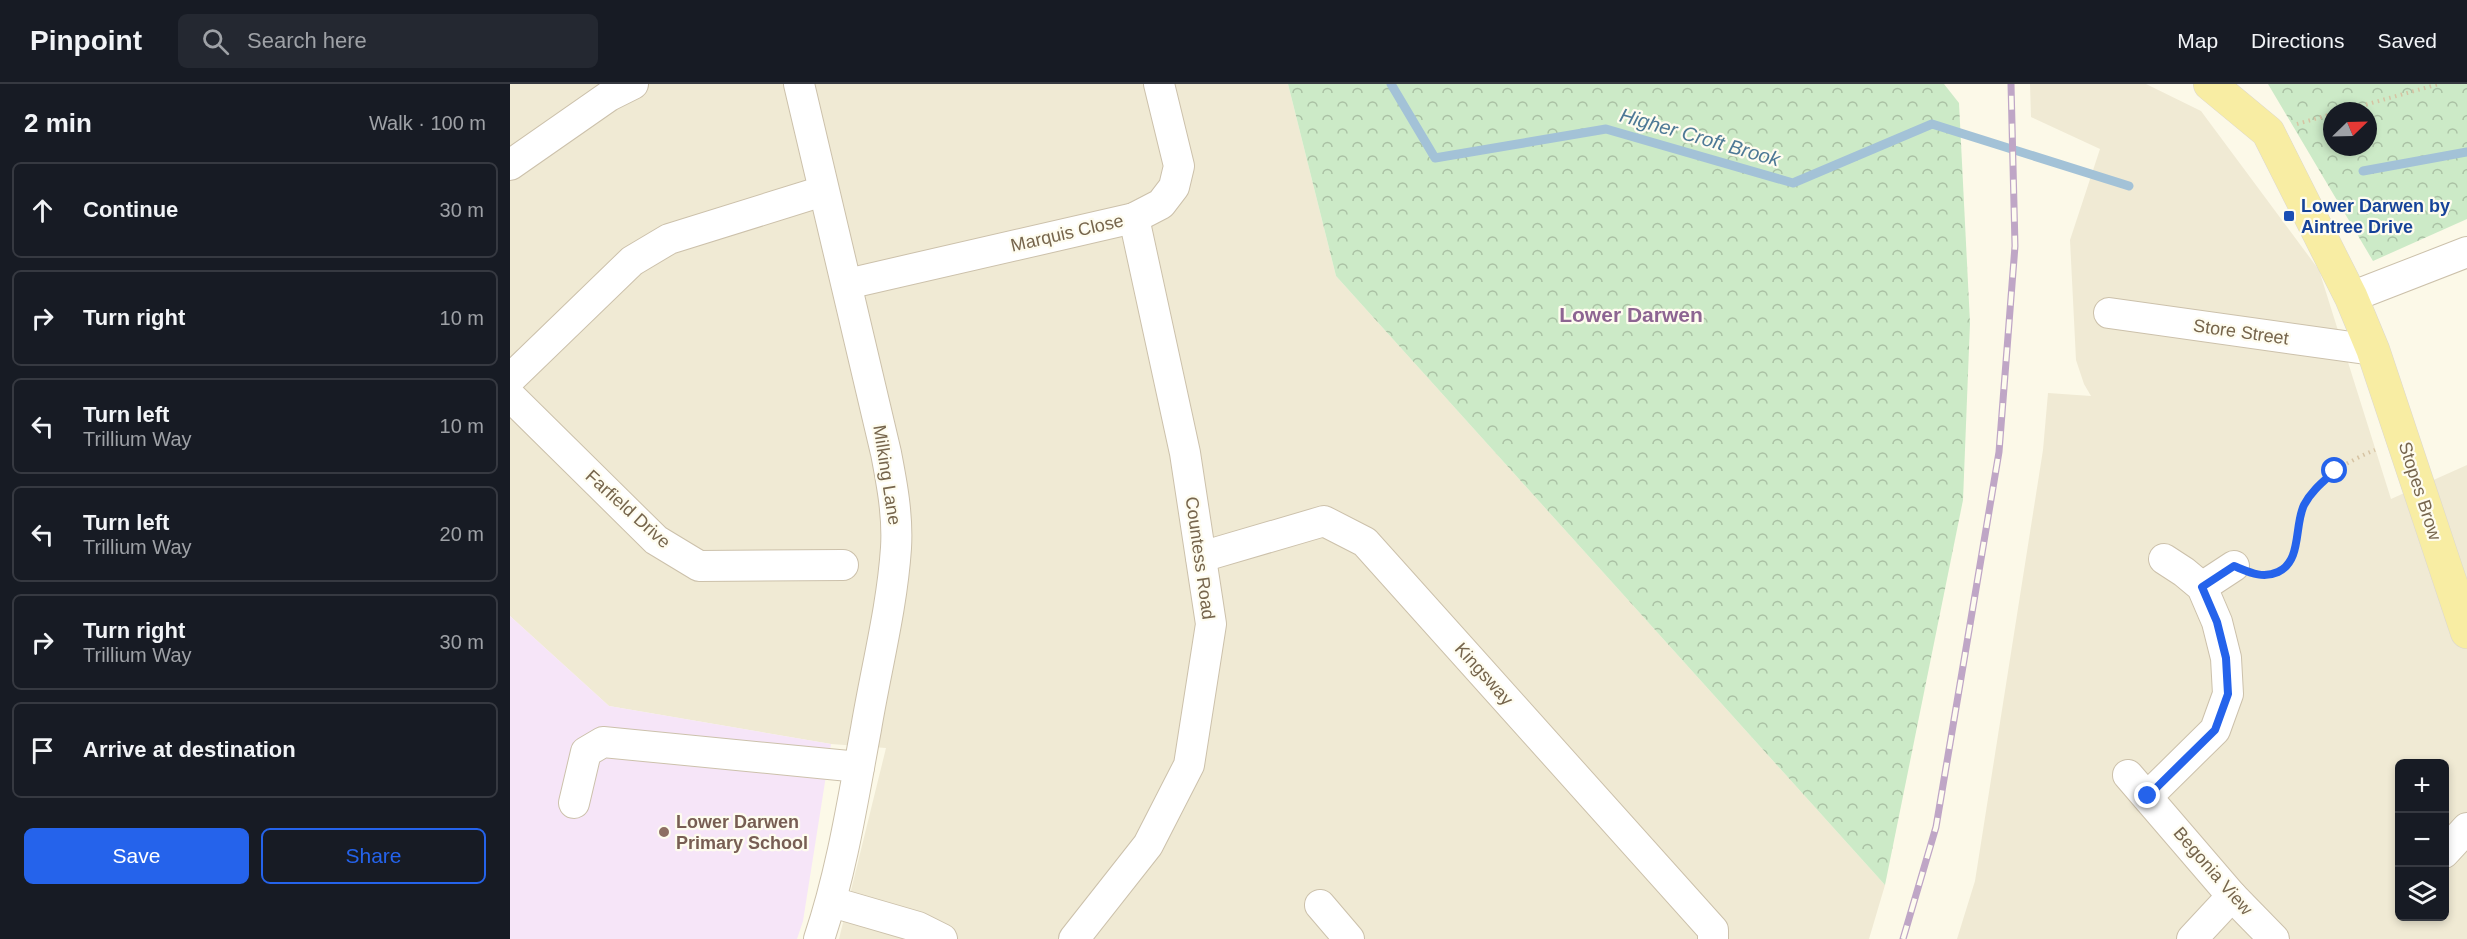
<!DOCTYPE html>
<html lang="en">
<head>
<meta charset="utf-8">
<style>
	:root { --surface:#171b24; --page:#242831; --text:#f1f3f6; --muted:#9ea1a6; --line:#363941; --accent:#2563eb }
	body { margin:0; font-family:Arial,sans-serif; background:var(--page); color:var(--text) }
	.controls { position:absolute; right:18px; bottom:18px; display:grid; overflow:hidden; border-radius:9px; box-shadow:0 3px 9px #0003 }
	.controls button { width:54px; height:54px; display:grid; place-items:center; padding:0; border:0; border-bottom:2px solid var(--line); background:var(--surface); color:var(--text); font:30px sans-serif }
	.compass { position:absolute; left:1813px; top:18px; width:54px; height:54px; border-radius:50%; background:var(--surface); box-shadow:0 3px 9px #0003; rotate:67deg }
	.stop { position:absolute; width:18px; height:18px; margin:-14px; border:4px solid #2563eb; border-radius:50%; background:#fff }
	.stop.end { background:#2563eb; border-color:#fff; box-shadow:0 2px 6px #0008 }
	.list { margin:0; padding:0; list-style:none }
	h2 { display:flex; justify-content:space-between; align-items:center; height:78px; margin:0; padding:0 24px; font-size:26px }
	h2 small { font-size:20px; font-weight:400; color:var(--muted) }
	.list li { display:grid; grid-template-columns:39px 1fr auto; gap:18px; align-items:center; box-sizing:border-box; height:96px; margin:0 12px 12px; padding:0 12px; border:2px solid var(--line); border-radius:9px }
	.list b { display:block; font-size:22px; white-space:nowrap }
	.list p { margin:0; font-size:20px; white-space:nowrap; color:var(--muted) }
	.list em { font-size:20px; font-style:normal; color:var(--muted) }
	.actions { display:flex; gap:12px; padding:18px 24px }
	.actions a { flex:1; padding:14px 0; border:2px solid var(--accent); border-radius:9px; text-align:center; font-size:21px; color:var(--accent) }
	.actions .main { background:var(--accent); color:#fff }
	.icon { flex:none; width:33px; height:33px; fill:none; stroke:currentColor; stroke-width:2; stroke-linecap:round; stroke-linejoin:round }
	.map { position:relative; flex:none; width:1957px; height:855px; overflow:hidden }
	header { display:flex; align-items:center; gap:36px; box-sizing:border-box; height:84px; padding:0 30px; background:var(--surface); border-bottom:2px solid var(--line) }
	header strong { font-size:28px }
	nav { display:flex; gap:33px; margin-inline-start:auto; font-size:21px }
	.search { width:420px; height:54px; background:var(--page); display:flex; align-items:center; gap:15px; box-sizing:border-box; padding:0 21px; border-radius:9px; color:var(--muted); font-size:22px }
	main { display:flex }
	aside { flex:1; background:var(--surface) }
	.map>svg:first-child { display:block }
	.residential { fill:#f0ead4; fill-rule:evenodd }
	.education { fill:#f6e5f8 }
	.forest { fill:url(#forest-crowns); fill-rule:evenodd }
	.lines { fill:none; stroke-linecap:round; stroke-linejoin:round }
	.stream { stroke:#a3c2d7; stroke-width:9 }
	.minor-casing { stroke:#ccc1ab; stroke-width:32 }
	.major-casing { stroke:#dbd7d0; stroke-width:34 }
	.path { stroke:#d6c3a3; stroke-width:4; stroke-dasharray:1.5 4.5; stroke-linecap:butt }
	.minor { stroke:#fff; stroke-width:30 }
	.major { stroke:#f8eda3; stroke-width:33 }
	.rail-casing { stroke:#bfa6c6; stroke-width:7 }
	.rail { stroke:#fefcef; stroke-width:4.5; stroke-dasharray:14; stroke-linecap:butt }
	.route { stroke:#2563eb; stroke-width:8 }
	.transit-dot { fill:#1a4fb4; stroke:#fefcef; stroke-width:2 }
	.education-dot { fill:#8d6e63; stroke:#fefcef; stroke-width:2 }
	.labels { text-anchor:middle; stroke-width:4.5; stroke-linejoin:round; paint-order:stroke }
	.transit-label { font-size:18px; font-weight:bold; fill:#164399; stroke:#fefcef; text-anchor:start }
	.street-label { font-size:18px; fill:#76654c; stroke:#fefcef }
	.education-label { font-size:18px; font-weight:bold; fill:#785e54; stroke:#fefcef; text-anchor:start }
	.water-label { font-size:20px; font-style:italic; fill:#4d7996; stroke:#fefcef }
	.quarter-label { font-size:21px; font-weight:bold; fill:#8d6592; stroke:#fefcef }
</style>
</head>
<body>
<header>
<strong>Pinpoint</strong>
<div class="search"><svg class="icon" aria-label="search" viewBox="0 0 24 24"><circle cx="10" cy="10" r="6"/><path d="M15 15l6 6"/></svg>Search here</div>
<nav><a>Map</a><a>Directions</a><a>Saved</a></nav>
</header>
<main>
<aside>
<h2>2 min<small>Walk · 100 m</small></h2>
<ul class="list">
<li><svg class="icon" aria-label="ahead" viewBox="0 0 24 24"><path d="M12 20V5M6 11l6-6 6 6"/></svg><div><b>Continue</b></div><em>30 m</em></li>
<li><svg class="icon" aria-label="right" viewBox="0 0 24 24"><path d="M7 20v-9h11M14 6l5 5-5 5"/></svg><div><b>Turn right</b></div><em>10 m</em></li>
<li><svg class="icon" aria-label="left" viewBox="0 0 24 24"><path d="M17 20v-9H6M10 6l-5 5 5 5"/></svg><div><b>Turn left</b><p>Trillium Way</p></div><em>10 m</em></li>
<li><svg class="icon" aria-label="left" viewBox="0 0 24 24"><path d="M17 20v-9H6M10 6l-5 5 5 5"/></svg><div><b>Turn left</b><p>Trillium Way</p></div><em>20 m</em></li>
<li><svg class="icon" aria-label="right" viewBox="0 0 24 24"><path d="M7 20v-9h11M14 6l5 5-5 5"/></svg><div><b>Turn right</b><p>Trillium Way</p></div><em>30 m</em></li>
<li><svg class="icon" aria-label="arrive" viewBox="0 0 24 24"><path d="M6 21V4h12l-3 4 3 4H6"/></svg><div><b>Arrive at destination</b></div></li>
</ul>
<div class="actions"><a class="main">Save</a><a>Share</a></div>
</aside>
<div class="map">
<svg width="1957" height="855" viewBox="0 0 1957 855">
	<defs>
		<pattern id="forest-crowns" width="20" height="18" patternUnits="userSpaceOnUse" patternTransform="scale(1.5)"><rect width="20" height="18" fill="#cceac7"/><path d="M2 6a3 3 0 1 1 6 0M12 15a3 3 0 1 1 6 0" fill="none" stroke="#aac1a4"/></pattern>
	</defs>
	<rect width="100%" height="100%" fill="#fcf9e8"/>
	<g class="residential">
		<polygon points="0,0 778,0 826,192 1375,801 1359,855 329,855 376,664 321,660 99,622 0,532"/>
		<path d="M1520 0H1636L1691 27 1809 186 1881 415 1957 381V855H1447L1465 797 1533 366 1538 309 1581 312 1574 300 1566 276 1560 156 1590 65 1521 33ZM1890 680H1934V832H1890Z"/>
	</g>
	<polygon class="education" points="0,532 99,622 321,660 293,837 287,855 0,855"/>
	<g class="forest">
		<polygon points="778,0 1434,0 1449,19 1460,239 1453,416 1375,801 826,192"/>
		<path d="M1758 0H1957V135L1863 177ZM1822 27H1858V63H1822Z"/>
	</g>
	<g class="lines">
		<g class="stream">
			<polyline points="881,0 925,74 1096,45 1283,99 1422,40 1619,102"/>
			<polyline points="1853,87 1957,68"/>
		</g>
		<defs>
			<g id="minor">
				<path d="M289 0 376 369C382 400 388 432 386 464 382 524 366 585 356 645 343 715 332 787 309 855"/>
				<polyline points="0,81 99,12 123,0"/>
				<polyline points="337,200 624,134 651,120 664,103 669,82 649,0"/>
				<polyline points="1841,213 1957,168"/>
				<polyline points="1599,229 1863,266"/>
				<polyline points="0,295 122,177 159,155 313,107"/>
				<polyline points="0,312 146,456 189,482 333,481"/>
				<polyline points="691,473 814,437 855,458 1203,846 1203,855"/>
				<polyline points="1692,503 1724,482"/>
				<polyline points="1618,691 1722,812 1764,855"/>
				<polyline points="1638,712 1705,646 1718,610 1716,574 1707,538 1692,503 1674,488 1654,475"/>
				<polyline points="64,719 76,668 93,658 349,683"/>
				<polyline points="1934,769 1957,744"/>
				<polyline points="322,818 408,843 432,855"/>
				<polyline points="810,821 839,855"/>
				<polyline points="564,855 638,761 679,681 701,540 675,369 624,134"/>
				<polyline points="1682,855 1722,812"/>
			</g>
			<polyline id="major" points="1700,0 1758,48 1841,213 1863,266 1957,548"/>
		</defs>
		<use href="#minor" class="minor-casing"/>
		<use href="#major" class="major-casing"/>
		<g class="path">
			<polyline points="1833,27 1929,0"/>
			<polyline points="1787,40 1822,30"/>
			<path d="M1753 492C1796 483 1780 454 1793 423 1806 395 1838 377 1865 366"/>
		</g>
		<use href="#minor" class="minor"/>
		<use href="#major" class="major"/>
		<defs>
			<polyline id="rail" points="1393,855 1426,743 1489,368 1505,162 1501,0"/>
		</defs>
		<use href="#rail" class="rail-casing"/>
		<use href="#rail" class="rail"/>
	</g>
	<g class="lines">
		<path class="route" d="M1638 712 1705 646 1718 610 1716 574 1707 538 1692 503 1724 482C1739 488 1752 495 1768 488 1792 477 1784 442 1794 421 1801 407 1814 397 1825 387"/>
	</g>
	<rect class="transit-dot" x="1773" y="126" width="12" height="12" rx="3"/>
	<circle class="education-dot" cx="154" cy="748" r="6"/>
	<g class="labels">
		<g class="transit-label">
			<text x="1791" y="128">Lower Darwen by<tspan x="1791" dy="21">Aintree Drive</tspan></text>
		</g>
		<g class="street-label">
			<text transform="translate(557 149) rotate(-13)" y="6">Marquis Close</text>
			<text transform="translate(1731 248) rotate(8)" y="6">Store Street</text>
			<text transform="translate(377 391) rotate(81)" y="6">Milking Lane</text>
			<text transform="translate(1910 407) rotate(72)" y="6">Stopes Brow</text>
			<text transform="translate(118 425) rotate(42)" y="6">Farfield Drive</text>
			<text transform="translate(690 474) rotate(82)" y="6">Countess Road</text>
			<text transform="translate(974 590) rotate(48)" y="6">Kingsway</text>
			<text transform="translate(1703 787) rotate(49)" y="6">Begonia View</text>
		</g>
		<g class="education-label">
			<text x="166" y="744">Lower Darwen<tspan x="166" dy="21">Primary School</tspan></text>
		</g>
		<g class="water-label">
			<text transform="translate(1190 53) rotate(16)" y="7">Higher Croft Brook</text>
		</g>
		<g class="quarter-label">
			<text x="1121" y="238">Lower Darwen</text>
		</g>
	</g>
</svg>
<div class="controls">
<button>+</button>
<button>−</button>
<button><svg class="icon" aria-label="layers" viewBox="0 0 24 24"><path d="M12 4l9 5-9 5-9-5zM3 14l9 5 9-5"/></svg></button>
</div>
<svg class="compass" viewBox="-18 -18 36 36"><path d="M0-13l5 13h-10z" fill="#e53935"/><path d="M0 13l5-13h-10z" fill="#9ea1a6"/></svg>
<div class="stop" style="left:1825px;top:387px"></div>
<div class="stop end" style="left:1638px;top:712px"></div>
</div>
</main>
</body>
</html>
